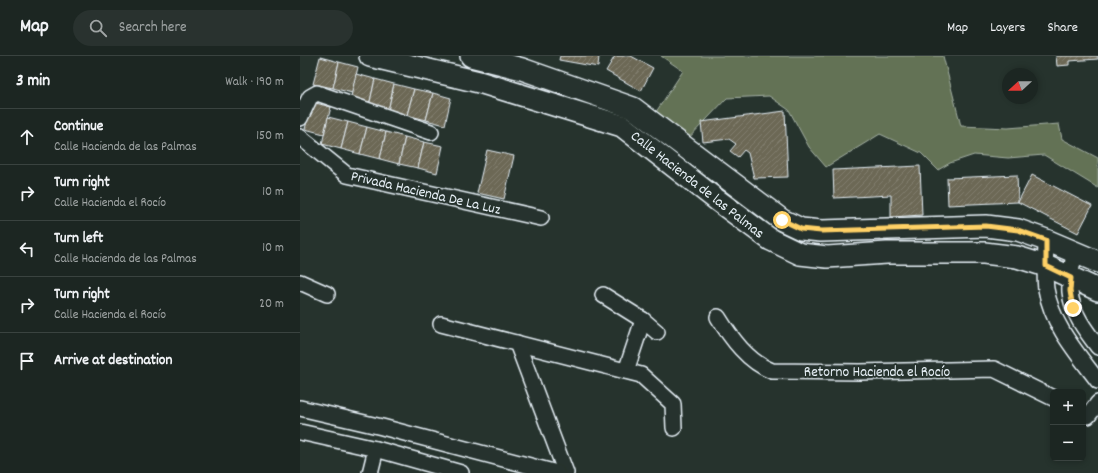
<!DOCTYPE html>
<html lang="en">
<head>
<meta charset="utf-8">
<style>
	:root { --surface:#1c2622; --page:#29322f; --text:#f1f3f6; --muted:#a0a5a5; --line:#3a4340 }
	body { margin:0; font-family:Dekko,sans-serif; background:var(--page); color:var(--text) }
	.controls { position:absolute; right:12px; bottom:12px; display:grid; overflow:hidden; border-radius:6px; box-shadow:0 2px 6px #0003 }
	.controls button { width:36px; height:36px; display:grid; place-items:center; padding:0; border:0; border-bottom:1px solid var(--line); background:var(--surface); color:var(--text); font:20px sans-serif }
	.compass { position:absolute; left:702px; top:12px; width:36px; height:36px; border-radius:50%; background:var(--surface); box-shadow:0 2px 6px #0003; rotate:249deg }
	.stop { position:absolute; width:12px; height:12px; margin:-9px; border:3px solid #ffd166; border-radius:50%; background:#fff }
	.stop.end { background:#ffd166; border-color:#fff; box-shadow:0 1px 4px #0008 }
	.list { margin:0; padding:0; list-style:none }
	h2 { display:flex; justify-content:space-between; align-items:center; height:52px; margin:0; padding:0 16px; font-size:17px }
	h2 small { font-size:13px; font-weight:400; color:var(--muted) }
	.list li { display:grid; grid-template-columns:26px 1fr auto; gap:12px; align-items:center; box-sizing:border-box; height:56px; padding:0 16px; border-top:1px solid var(--line) }
	.list b { display:block; font-size:15px; white-space:nowrap }
	.list p { margin:0; font-size:13px; white-space:nowrap; color:var(--muted) }
	.list em { font-size:13px; font-style:normal; color:var(--muted) }
	.icon { flex:none; width:22px; height:22px; fill:none; stroke:currentColor; stroke-width:2; stroke-linecap:round; stroke-linejoin:round }
	.map { position:relative; flex:none; width:798px; height:417px; overflow:hidden }
	header { display:flex; align-items:center; gap:24px; box-sizing:border-box; height:56px; padding:0 20px; background:var(--surface); border-bottom:1px solid var(--line) }
	header strong { font-size:19px }
	nav { display:flex; gap:22px; margin-inline-start:auto; font-size:14px }
	.search { width:280px; height:36px; background:var(--page); display:flex; align-items:center; gap:10px; box-sizing:border-box; padding:0 14px; border-radius:22px; color:var(--muted); font-size:15px }
	main { display:flex }
	aside { flex:1; background:var(--surface) }
	.map>svg:first-child { display:block }
	.green { fill:#637254; stroke:#a6b2a6 }
	.building { fill:url(#building-hatch); stroke:#e8f1f8 }
	.lines { fill:none; stroke-linecap:round; stroke-linejoin:round }
	.street-casing { stroke:#e8f1f8; stroke-width:18 }
	.secondary-casing { stroke:#e8f1f8; stroke-width:24 }
	.street { stroke:#26332d; stroke-width:15 }
	.secondary { stroke:#26332d; stroke-width:21 }
	.route { stroke:#ffd166; stroke-width:5 }
	.labels { text-anchor:middle; stroke-width:3.5; stroke-linejoin:round; paint-order:stroke }
	.street-label { font-size:15px; fill:#e8f1f8; stroke:#26332d }
</style>
</head>
<body>
<header>
<strong>Map</strong>
<div class="search"><svg class="icon" aria-label="search" viewBox="0 0 24 24"><circle cx="10" cy="10" r="6"/><path d="M15 15l6 6"/></svg>Search here</div>
<nav><a>Map</a><a>Layers</a><a>Share</a></nav>
</header>
<main>
<aside>
<h2>3 min<small>Walk · 190 m</small></h2>
<ul class="list">
<li><svg class="icon" aria-label="ahead" viewBox="0 0 24 24"><path d="M12 20V5M6 11l6-6 6 6"/></svg><div><b>Continue</b><p>Calle Hacienda de las Palmas</p></div><em>150 m</em></li>
<li><svg class="icon" aria-label="right" viewBox="0 0 24 24"><path d="M7 20v-9h11M14 6l5 5-5 5"/></svg><div><b>Turn right</b><p>Calle Hacienda el Rocío</p></div><em>10 m</em></li>
<li><svg class="icon" aria-label="left" viewBox="0 0 24 24"><path d="M17 20v-9H6M10 6l-5 5 5 5"/></svg><div><b>Turn left</b><p>Calle Hacienda de las Palmas</p></div><em>10 m</em></li>
<li><svg class="icon" aria-label="right" viewBox="0 0 24 24"><path d="M7 20v-9h11M14 6l5 5-5 5"/></svg><div><b>Turn right</b><p>Calle Hacienda el Rocío</p></div><em>20 m</em></li>
<li><svg class="icon" aria-label="arrive" viewBox="0 0 24 24"><path d="M6 21V4h12l-3 4 3 4H6"/></svg><div><b>Arrive at destination</b></div></li>
</ul>
</aside>
<div class="map">
<svg width="798" height="417" viewBox="0 0 798 417">
	<defs>
		<pattern id="building-hatch" width="6" height="6" patternUnits="userSpaceOnUse"><rect width="6" height="6" fill="#6c6855"/><path d="M-1 1l2-2M0 6l6-6M5 7l2-2" fill="none" stroke="#817e6e"/></pattern>
	</defs>
	<rect width="100%" height="100%" fill="#26332d"/>
	<filter id="ink" filterUnits="userSpaceOnUse"><feTurbulence type="fractalNoise" baseFrequency=".025" numOctaves="2"/><feDisplacementMap in="SourceGraphic" scale="8" xChannelSelector="R" yChannelSelector="G"/><feConvolveMatrix kernelMatrix="1 2 1 2 8 2 1 2 1" color-interpolation-filters="sRGB"/></filter>
	<g filter="url(#ink)">
		<polygon class="green" points="361,0 643,0 661,70 708,72 759,68 762,83 798,102 798,132 744,99 708,102 674,99 650,107 638,114 621,97 580,78 526,111 509,91 489,54 469,40 427,42 384,87 352,62 383,15"/>
		<g class="building">
			<polygon points="260,0 299,0 298,11 259,4"/>
			<polygon points="315,0 331,0 353,12 341,35 306,15"/>
			<polygon points="756,0 798,0 798,3 769,5 769,9 757,10"/>
			<polygon points="20,1 39,6 33,32 13,28"/>
			<polygon points="39,6 58,11 52,37 33,32"/>
			<polygon points="56,18 75,23 69,50 50,45"/>
			<polygon points="75,23 94,28 88,55 69,50"/>
			<polygon points="94,28 114,33 107,59 88,55"/>
			<polygon points="114,33 133,37 126,64 107,59"/>
			<polygon points="133,37 151,42 145,69 126,64"/>
			<polygon points="12,46 31,51 24,78 5,73"/>
			<polygon points="485,55 488,121 454,122 448,97 444,94 438,101 430,95 436,88 429,83 403,86 401,66"/>
			<polygon points="28,61 48,66 41,93 22,88"/>
			<polygon points="48,66 67,71 60,98 41,93"/>
			<polygon points="67,71 86,76 80,103 60,98"/>
			<polygon points="86,76 105,81 99,108 80,103"/>
			<polygon points="105,81 124,86 118,112 99,108"/>
			<polygon points="124,86 143,90 137,117 118,112"/>
			<polygon points="187,94 214,100 204,143 177,137"/>
			<polygon points="620,110 622,159 591,161 591,139 534,142 533,114"/>
			<polygon points="717,119 718,146 648,149 647,122"/>
			<polygon points="732,119 792,150 778,177 718,146"/>
		</g>
		<g class="lines">
			<defs>
				<g id="street">
					<polyline points="0,62 10,41 17,37 131,76"/>
					<polyline points="0,81 47,119 241,162"/>
					<path d="M746 184C746 200 744 218 746 233 752 269 777 297 798 325"/>
					<path d="M774 195C773 208 769 223 770 236 772 257 785 274 798 291"/>
					<polyline points="0,226 27,238"/>
					<polyline points="303,239 343,264 326,315"/>
					<path d="M418 261C431 282 448 306 472 315L560 316 694 313 753 342"/>
					<polyline points="343,264 357,276"/>
					<polyline points="141,268 341,319 373,348 374,372"/>
					<polyline points="217,287 266,417"/>
					<polyline points="0,352 82,371 257,417"/>
					<polyline points="788,360 798,347"/>
					<polyline points="0,376 76,393 161,417"/>
					<polyline points="70,417 76,393"/>
				</g>
				<g id="secondary">
					<polyline points="70,0 179,26 322,70 417,144 471,184 500,198 527,201 587,197 684,197 717,201 746,210 798,234"/>
					<polyline points="171,0 222,13 333,52 482,164 501,173 521,175 686,170 718,174 746,184 798,206"/>
				</g>
			</defs>
			<use href="#street" class="street-casing"/>
			<use href="#secondary" class="secondary-casing"/>
			<use href="#street" class="street"/>
			<use href="#secondary" class="secondary"/>
		</g>
	</g>
	<g class="lines" filter="url(#ink)">
		<polyline class="route" points="482,164 501,173 521,175 686,170 718,174 746,184 746,210 771,222 770,235 773,252"/>
	</g>
	<g class="labels">
		<g class="street-label">
			<text transform="translate(398 128) rotate(38)" y="5">Calle Hacienda de las Palmas</text>
			<text transform="translate(126 136) rotate(13)" y="5">Privada Hacienda De La Luz</text>
			<text x="577" y="320">Retorno Hacienda el Rocío</text>
		</g>
	</g>
</svg>
<div class="controls">
<button>+</button>
<button>−</button>
</div>
<svg class="compass" viewBox="-18 -18 36 36"><path d="M0-13l5 13h-10z" fill="#e53935"/><path d="M0 13l5-13h-10z" fill="#a0a5a5"/></svg>
<div class="stop" style="left:482px;top:164px"></div>
<div class="stop end" style="left:773px;top:252px"></div>
</div>
</main>
</body>
</html>
